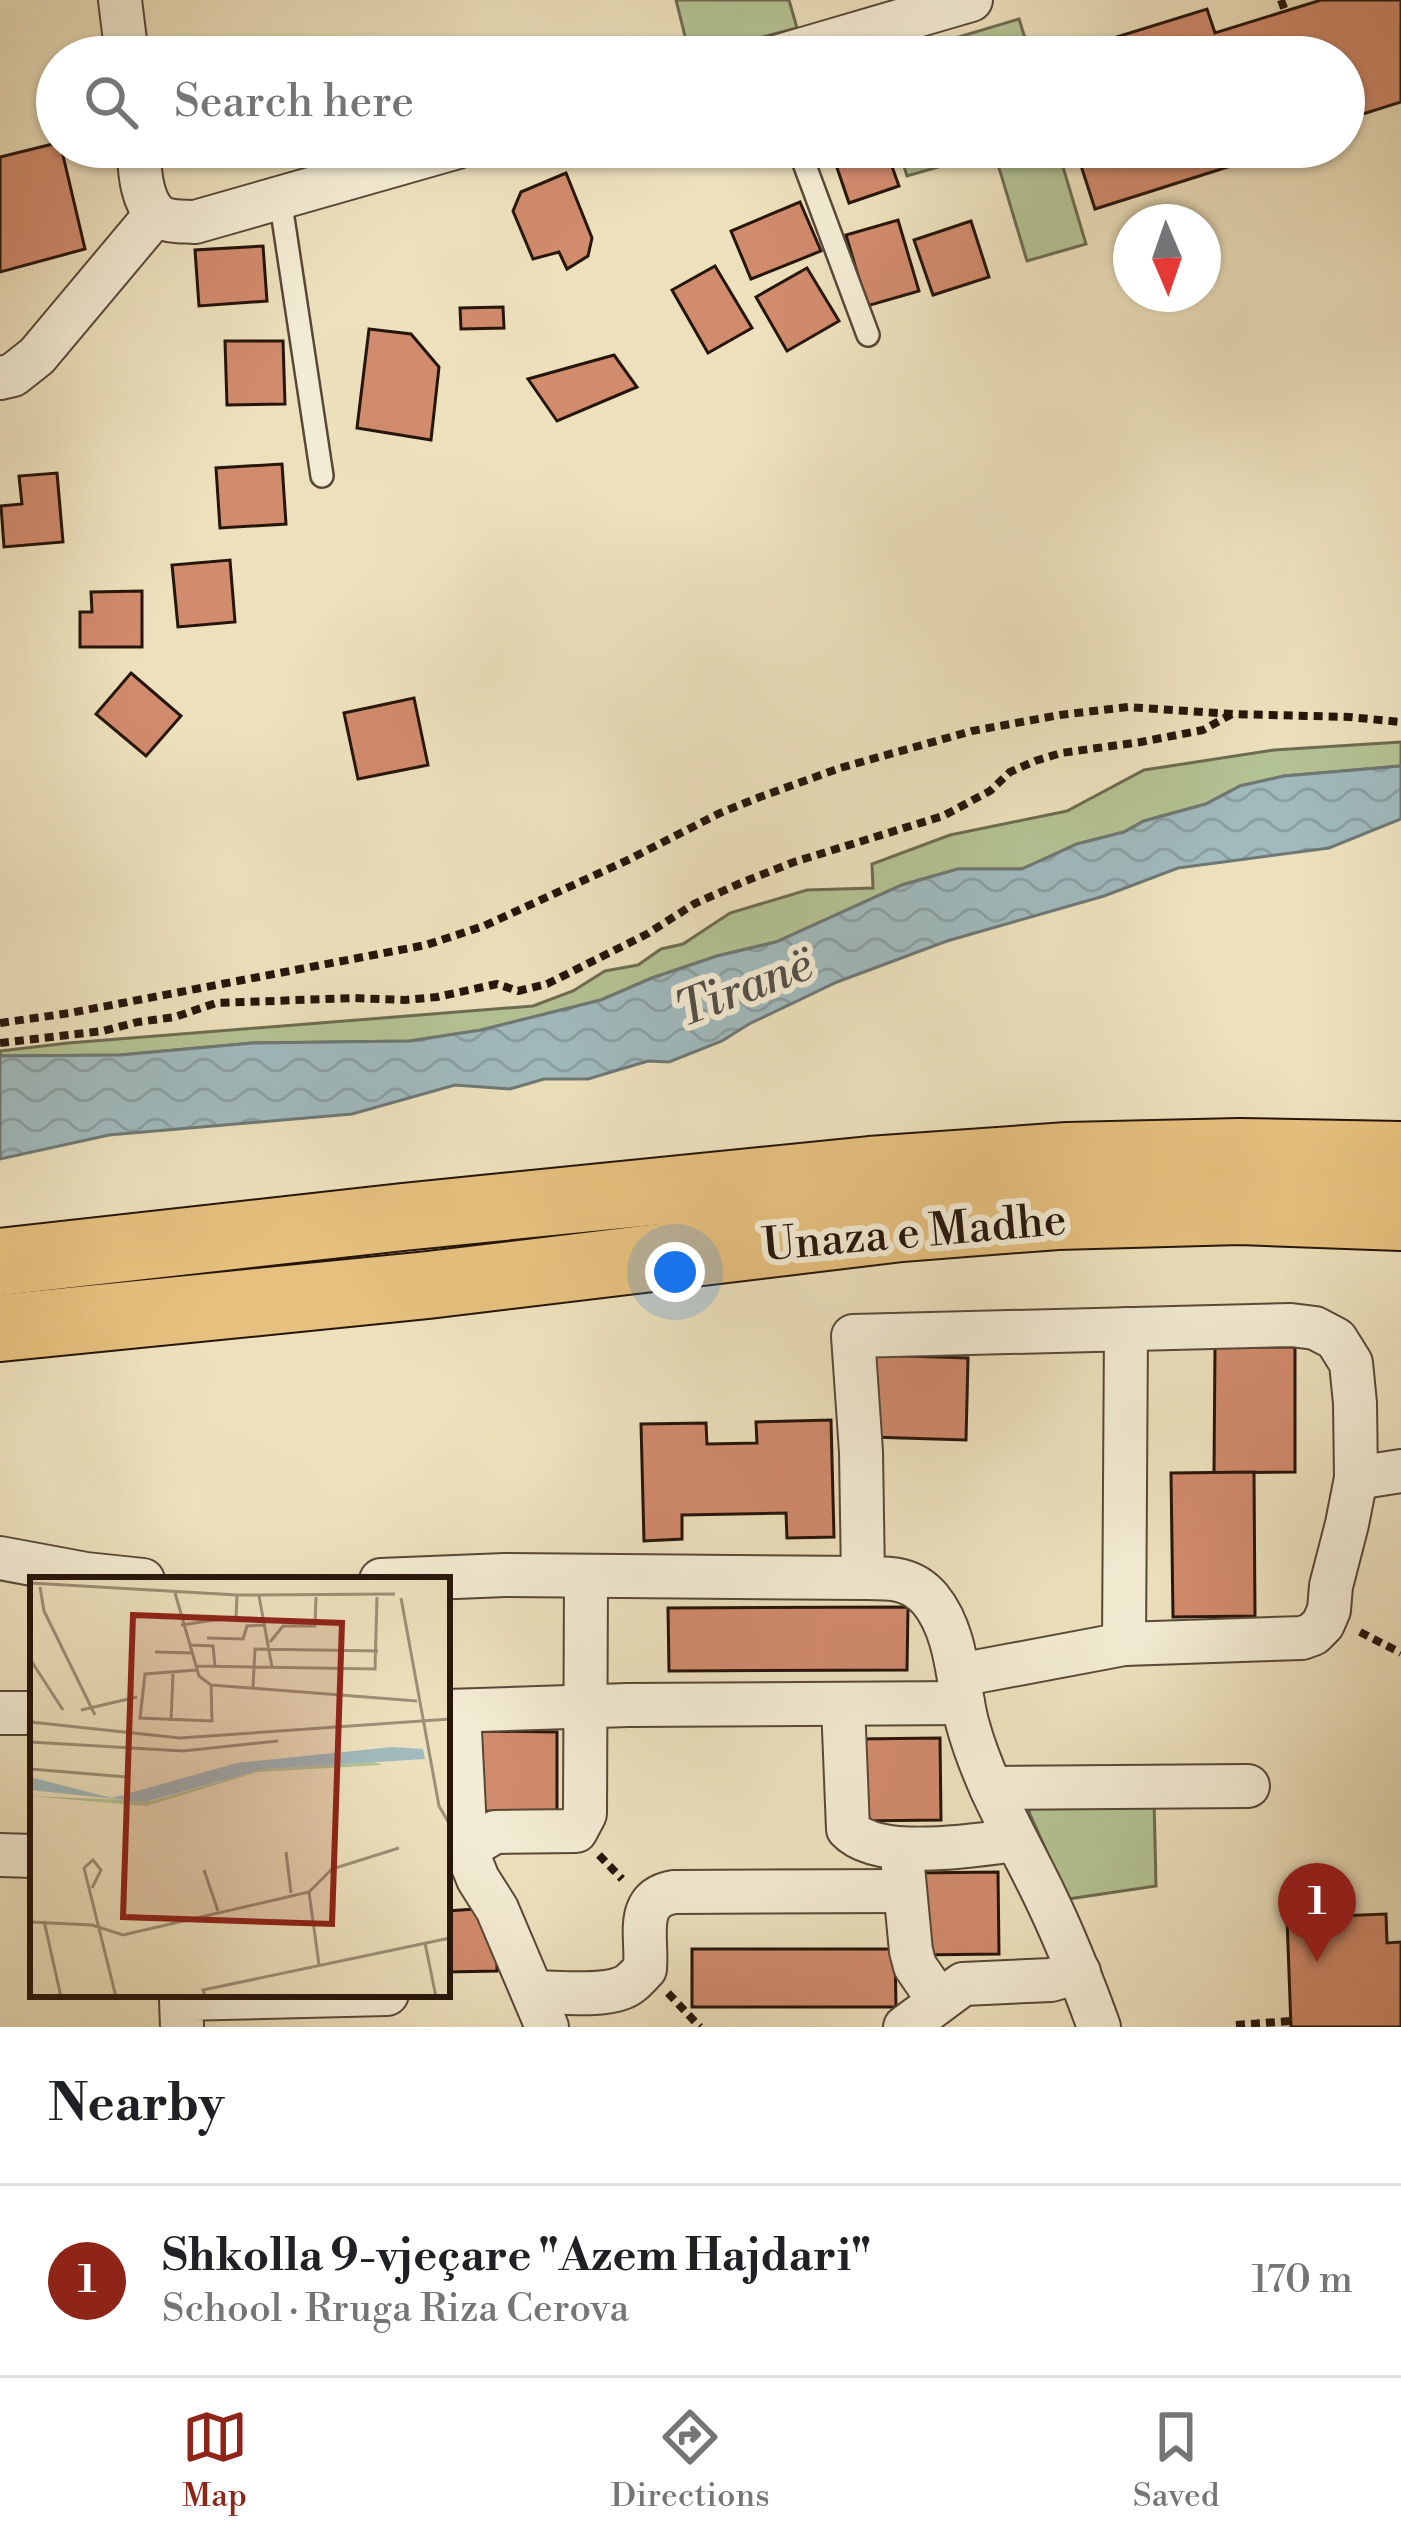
<!DOCTYPE html>
<html lang="en">
<head>
<meta charset="utf-8">
<style>
	:root { --surface:#fff; --page:#f2f2f2; --text:#202124; --muted:#757577; --line:#e0e0e0; --accent:#8f2418 }
	body { margin:0; font-family:"Libre Bodoni",serif; background:var(--page); color:var(--text) }
	.compass { position:absolute; left:1113px; top:204px; width:108px; height:108px; border-radius:50%; background:var(--surface); box-shadow:0 3px 9px #0004; rotate:178deg }
	.you { position:absolute; left:675px; top:1272px; width:42px; height:42px; margin:-30px; border:9px solid #fff; border-radius:50%; background:#1a73e8; box-shadow:0 0 0 18px #1a73e833 }
	.badge { display:grid; place-items:center; width:78px; height:78px; border-radius:50%; background:var(--accent); color:#fff; font-size:39px; font-weight:700 }
	.pin { position:absolute; translate:-50% -99px; filter:drop-shadow(0 3px 6px #0008) }
	.pin::after { content:''; position:absolute; top:63px; width:42px; height:36px; background:inherit; clip-path:polygon(0 0,100% 0,50% 100%) }
	.list { margin:0; padding:0; list-style:none }
	h2 { display:flex; justify-content:space-between; align-items:center; height:156px; margin:0; padding:0 48px; font-size:51px }
	h2 small { font-size:39px; font-weight:400; color:var(--muted) }
	.list li { display:grid; grid-template-columns:78px 1fr auto; gap:36px; align-items:center; box-sizing:border-box; height:192px; padding:0 48px; border-top:3px solid var(--line) }
	.list b { display:block; font-size:45px; white-space:nowrap }
	.list p { margin:0; font-size:39px; white-space:nowrap; color:var(--muted) }
	.list em { font-size:39px; font-style:normal; color:var(--muted) }
	.icon { flex:none; width:66px; height:66px; fill:none; stroke:currentColor; stroke-width:2; stroke-linecap:round; stroke-linejoin:round }
	.map { position:relative; flex:none; width:1401px; height:2027px; overflow:hidden }
	.search { position:absolute; background:var(--surface); box-shadow:0 3px 9px #0004; left:36px; right:36px; top:36px; height:132px; display:flex; align-items:center; gap:30px; box-sizing:border-box; padding:0 42px; border-radius:66px; color:var(--muted); font-size:45px }
	.sheet { height:348px; background:var(--surface) }
	nav { display:flex; justify-content:space-around; align-items:center; box-sizing:border-box; height:168px; border-top:3px solid var(--line); background:var(--surface); font-size:33px; color:var(--muted) }
	nav a { display:grid; justify-items:center; gap:6px }
	nav .on { color:var(--accent) }
	.map>svg:first-child { display:block }
	.green { fill:#b4c394; stroke:#6d6c50; stroke-width:3 }
	.water { fill:url(#water-waves); stroke:#6f7876; stroke-width:3 }
	.building { fill:#d18b6d; stroke:#26150b; stroke-width:3 }
	.lines { fill:none; stroke-linecap:round; stroke-linejoin:round }
	.lane-casing { stroke:#584838; stroke-width:26 }
	.street-casing { stroke:#584838; stroke-width:46 }
	.highway-casing { stroke:#26150b; stroke-width:70 }
	.path { stroke:#26150b; stroke-width:8; stroke-dasharray:9 6; stroke-linecap:butt }
	.lane { stroke:#f3ecd4; stroke-width:21 }
	.street { stroke:#f3ecd4; stroke-width:42 }
	.highway { stroke:#e6c07e; stroke-width:66 }
	.labels { text-anchor:middle; stroke-width:12; stroke-linejoin:round; paint-order:stroke }
	.street-label { font-size:45px; fill:#26150b; stroke:#f3ecd4 }
	.water-label { font-size:48px; font-style:italic; fill:#514f49; stroke:#f3ecd4 }
	.inset-road { fill:none; stroke:#9d8f76; stroke-width:3 }
	.view { fill:#8f2418; fill-opacity:0.15; stroke:#8f2418; stroke-width:6 }
	.inset-edge { fill:none; stroke:#26150b; stroke-width:6 }
</style>
</head>
<body>
<div class="map">
<svg width="1401" height="2027" viewBox="0 0 1401 2027">
	<defs>
		<pattern id="water-waves" width="16" height="10" patternUnits="userSpaceOnUse" patternTransform="scale(3)"><rect width="16" height="10" fill="#a0babd"/><path d="M0 5q4-4 8 0t8 0" fill="none" stroke="#8a9fa1"/></pattern>
	</defs>
	<rect width="100%" height="100%" fill="#ede1bd"/>
	<filter id="stains"><feTurbulence type="fractalNoise" baseFrequency=".00167" numOctaves="4"/><feColorMatrix values="0 0 0 0 .2 0 0 0 0 .09 0 0 0 0 .02 0 0 0 .5 -.17"/></filter>
	<radialGradient id="worn" r=".72"><stop offset=".6" stop-color="#630" stop-opacity="0"/><stop offset="1" stop-color="#630" stop-opacity=".3"/></radialGradient>
	<g class="green">
		<polygon points="676,0 789,0 797,28 690,56"/>
		<polygon points="1019,19 1031,57 892,57"/>
		<polygon points="898,147 1057,147 1086,244 1027,261 994,151 907,176"/>
		<polygon points="1401,742 1401,766 1284,776 1240,786 1206,804 1144,821 1124,832 1077,844 1022,869 958,869 902,885 776,942 717,956 652,978 601,1000 481,1030 410,1041 252,1043 120,1055 0,1056 0,1051 68,1043 533,1006 573,991 605,971 638,965 661,949 683,944 730,913 807,890 873,888 872,864 950,835 1067,811 1144,770 1274,750"/>
		<polygon points="1154,1798 1156,1886 1068,1899 1029,1812 1032,1802"/>
	</g>
	<polygon class="water" points="1401,766 1401,819 1329,848 1178,868 1104,896 947,941 837,982 749,1024 722,1041 669,1062 648,1061 588,1079 544,1079 510,1089 455,1085 352,1114 109,1135 0,1159 0,1056 120,1055 253,1043 410,1041 481,1030 601,1000 652,978 717,956 776,942 902,885 958,869 1022,869 1077,844 1124,832 1144,821 1206,804 1240,786 1284,776"/>
	<g class="building">
		<polygon points="1321,0 1401,0 1401,102 1344,120 1344,57 1052,57 1207,9 1215,33"/>
		<polygon points="57,143 57,147 61,147 85,249 0,272 0,157"/>
		<polygon points="839,147 885,147 899,186 849,203 831,150"/>
		<polygon points="1075,147 1256,147 1231,155 1234,165 1095,209"/>
		<polygon points="566,173 592,238 588,256 567,269 559,252 533,259 513,211 521,192"/>
		<polygon points="800,202 821,251 751,279 731,231"/>
		<polygon points="898,220 919,291 867,306 846,235"/>
		<polygon points="971,221 989,277 933,295 914,240"/>
		<polygon points="263,246 267,301 199,306 195,250"/>
		<polygon points="715,266 752,328 708,353 672,290"/>
		<polygon points="807,268 839,321 787,351 756,297"/>
		<polygon points="503,307 504,328 461,329 460,308"/>
		<polygon points="369,329 411,334 439,367 431,440 357,428"/>
		<polygon points="225,341 283,341 285,404 227,405"/>
		<polygon points="614,355 637,387 557,421 528,379"/>
		<polygon points="282,464 286,524 220,528 216,468"/>
		<polygon points="57,473 63,542 4,547 1,506 22,504 19,476"/>
		<polygon points="230,560 235,622 178,627 172,565"/>
		<polygon points="142,591 142,647 80,647 80,612 92,612 91,592"/>
		<polygon points="131,673 181,716 146,756 96,714"/>
		<polygon points="414,698 428,765 358,779 344,713"/>
		<polygon points="1215,1347 1295,1347 1295,1472 1214,1473"/>
		<polygon points="873,1355 968,1358 966,1440 871,1437"/>
		<polygon points="831,1420 834,1537 787,1538 786,1513 682,1515 682,1539 644,1541 641,1424 706,1423 707,1444 757,1443 756,1422"/>
		<polygon points="1254,1472 1255,1616 1173,1617 1171,1473"/>
		<polygon points="908,1607 907,1670 669,1671 668,1608"/>
		<polygon points="480,1731 557,1732 557,1812 480,1811"/>
		<polygon points="940,1738 941,1820 856,1821 856,1739"/>
		<polygon points="998,1872 999,1954 915,1955 914,1873"/>
		<polygon points="475,1909 497,1949 497,1971 447,1972 447,1911"/>
		<polygon points="1386,1914 1387,1943 1401,1942 1401,2027 1291,2027 1287,1918"/>
		<polygon points="692,1949 895,1949 896,2007 692,2007"/>
	</g>
	<g class="lines">
		<defs>
			<g id="lane">
				<polyline points="798,147 868,335"/>
				<polyline points="280,198 322,476"/>
			</g>
			<g id="street">
				<polyline points="120,0 127,57"/>
				<polyline points="776,57 971,0"/>
				<path d="M138 147C140 168 140 198 156 214 166 223 183 221 195 222L458 147"/>
				<polyline points="0,378 13,375 37,356 156,214"/>
				<polyline points="1356,1478 1401,1471"/>
				<polyline points="0,1558 86,1574 143,1580"/>
				<polyline points="863,1578 861,1452 853,1336 1291,1325 1315,1328 1336,1339 1351,1363 1355,1403 1356,1478 1347,1524 1331,1586 1329,1610 1323,1624 1313,1634 1302,1638 1124,1644 959,1675"/>
				<path d="M381 1580 505 1575 863 1578C890 1578 911 1577 930 1599 958 1633 957 1682 967 1722 983 1782 1015 1835 1042 1890 1064 1935 1082 1980 1099 2027"/>
				<polyline points="1124,1644 1126,1329"/>
				<path d="M843 1704 848 1829C878 1861 973 1846 1014 1840"/>
				<polyline points="447,1711 628,1705 963,1703"/>
				<polyline points="459,1711 466,1849 478,1879 497,1909 547,2027"/>
				<polyline points="0,1713 33,1713"/>
				<polyline points="991,1788 1248,1786"/>
				<polyline points="447,1850 466,1849 495,1832 576,1831 585,1814 586,1577"/>
				<polyline points="0,1855 33,1856"/>
				<polyline points="903,1867 911,1951 915,1966 939,2001"/>
				<path d="M533 1992C557 1992 600 1997 622 1988 631 1985 638 1976 645 1969 648 1937 633 1899 674 1892L904 1891"/>
				<polyline points="182,2027 181,1999 387,1994"/>
				<polyline points="905,2027 963,1984 1051,1980 1079,1972"/>
			</g>
			<g id="highway">
				<polyline points="0,1262 403,1217 870,1170 1068,1156 1239,1152 1401,1155"/>
				<polyline points="0,1328 428,1285 901,1228 1057,1216 1240,1211 1401,1217"/>
			</g>
		</defs>
		<use href="#lane" class="lane-casing"/>
		<use href="#street" class="street-casing"/>
		<use href="#highway" class="highway-casing"/>
		<g class="path">
			<polyline points="1281,0 1285,11"/>
			<polyline points="0,1023 70,1013 426,945 484,926 628,860 720,813 760,797 840,768 972,731 1060,715 1128,707 1233,714 1349,717 1401,722"/>
			<polyline points="0,1043 103,1031 138,1022 175,1017 216,1003 354,998 405,1000 437,997 497,984 518,991 547,984 647,934 694,904 743,882 794,862 943,816 990,791 1010,772 1035,761 1061,753 1141,742 1203,730 1232,714"/>
			<polyline points="1360,1632 1401,1653"/>
			<polyline points="599,1855 622,1879"/>
			<polyline points="668,1993 700,2027"/>
			<polyline points="1236,2025 1291,2021"/>
		</g>
		<use href="#lane" class="lane"/>
		<use href="#street" class="street"/>
		<use href="#highway" class="highway"/>
	</g>
	<g class="labels">
		<g class="street-label">
			<text transform="translate(914 1231) rotate(-5)" y="16">Unaza e Madhe</text>
		</g>
		<g class="water-label">
			<text transform="translate(743 986) rotate(-21)" y="17">Tiranë</text>
		</g>
	</g>
	<g transform="translate(30 1577)">
		<rect width="420" height="420" fill="#ede1bd"/>
		<path d="M345 185 352 188 228 195 116 229 0 219 121 224 235 192Z" fill="#b4c394"/>
		<path d="M362 170 393 172 395 182 235 192 114 225 0 213V200L82 221 207 186Z" fill="#a0babd"/>
		<path class="inset-road" d="M0 6 207 18 365 17M10 10 14 34 65 138M145 16 169 99 181 108M229 19 242 90M371 21 409 229 420 248M151 48 206 40 207 18M177 61 213 62 217 49 233 48M240 65 253 49H285L286 20M160 68 183 69 185 89M125 75 163 76M0 82 33 133M167 89 345 92 347 20M167 93 115 97 110 141 182 144 181 108M181 108 387 124M223 110 225 72 348 74M51 133 107 120M141 144 143 97M0 145 150 161 420 142M0 165 153 174 248 164M0 192 97 200M256 275 261 316M174 293 188 334M62 311 71 293 63 283 54 291 86 420M279 315 289 388M14 344 31 420M0 345 62 348 93 358 279 315 302 292 369 271M395 366 406 420M175 420 173 413 420 361"/>
		<path class="view" d="M103 38 312 46 302 347 93 340Z"/>
		<rect width="420" height="420" class="inset-edge"/>
	</g>
	<rect width="100%" height="100%" filter="url(#stains)"/>
	<rect width="100%" height="100%" fill="url(#worn)"/>
</svg>
<svg class="compass" viewBox="-18 -18 36 36"><path d="M0-13l5 13h-10z" fill="#e53935"/><path d="M0 13l5-13h-10z" fill="#757577"/></svg>
<div class="you"></div>
<div class="pin badge" style="left:1317px;top:1962px">1</div>
<div class="search"><svg class="icon" aria-label="search" viewBox="0 0 24 24"><circle cx="10" cy="10" r="6"/><path d="M15 15l6 6"/></svg>Search here</div>
</div>
<section class="sheet">
<h2>Nearby<small></small></h2>
<ul class="list">
<li><span class="badge">1</span><div><b>Shkolla 9-vjeçare &quot;Azem Hajdari&quot;</b><p>School · Rruga Riza Cerova</p></div><em>170 m</em></li>
</ul>
</section>
<nav>
<a class="on"><svg class="icon" aria-label="map" viewBox="0 0 24 24"><path d="M3 6l6-2 6 2 6-2v14l-6 2-6-2-6 2zM9 4v14M15 6v14"/></svg>Map</a>
<a><svg class="icon" aria-label="directions" viewBox="0 0 24 24"><path d="M12 3l9 9-9 9-9-9zM9 14v-3h6M13 9l2 2-2 2"/></svg>Directions</a>
<a><svg class="icon" aria-label="saved" viewBox="0 0 24 24"><path d="M7 4h10v16l-5-4-5 4z"/></svg>Saved</a>
</nav>
</body>
</html>
